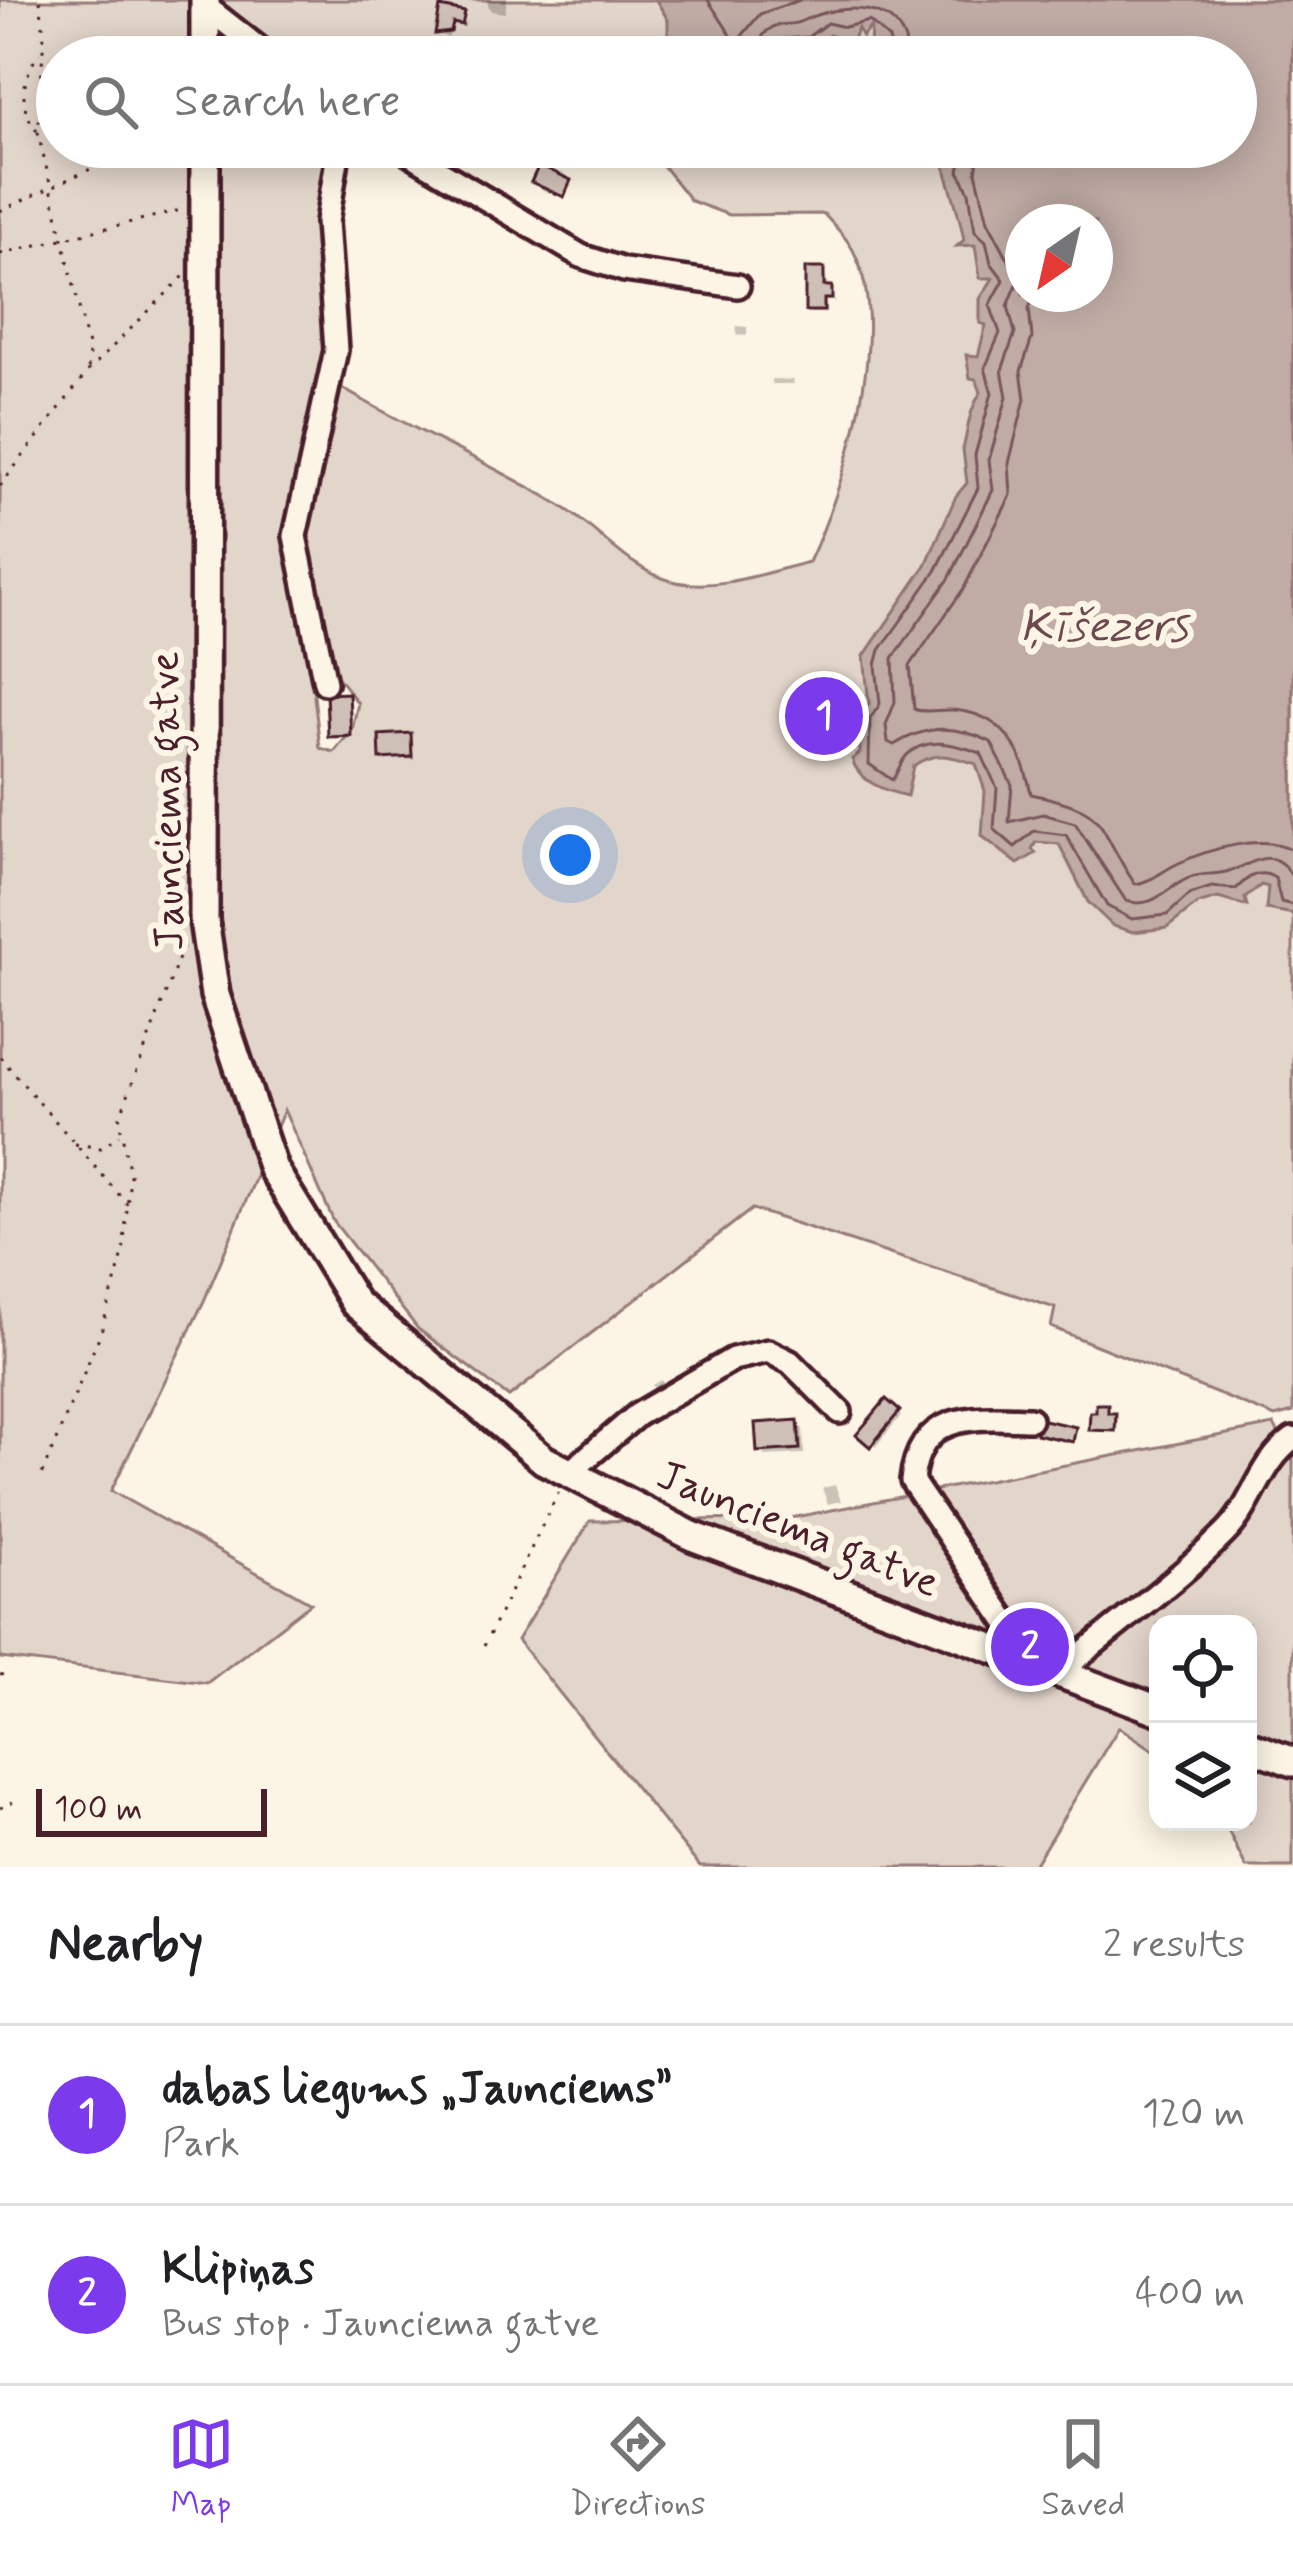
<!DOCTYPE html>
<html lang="en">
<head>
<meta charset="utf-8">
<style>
	:root { --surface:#fff; --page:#f6f6f6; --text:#202124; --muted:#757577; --line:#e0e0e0; --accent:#7c3aed }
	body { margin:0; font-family:Mynerve,sans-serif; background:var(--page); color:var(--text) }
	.controls { position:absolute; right:36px; bottom:36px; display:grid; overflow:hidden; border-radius:24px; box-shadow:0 6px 30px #0003 }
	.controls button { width:108px; height:108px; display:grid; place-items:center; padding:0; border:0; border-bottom:3px solid var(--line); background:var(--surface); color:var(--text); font:60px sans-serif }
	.compass { position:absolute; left:1005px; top:204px; width:108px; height:108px; border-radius:50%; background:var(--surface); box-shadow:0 6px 30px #0003; rotate:214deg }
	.scale { position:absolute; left:36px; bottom:30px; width:231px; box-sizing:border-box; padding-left:12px; border:6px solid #4a1f2b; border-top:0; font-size:33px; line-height:42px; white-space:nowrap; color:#4a1f2b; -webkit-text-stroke:9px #fcf5e5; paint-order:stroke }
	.you { position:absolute; left:570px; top:855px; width:42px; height:42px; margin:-30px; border:9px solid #fff; border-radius:50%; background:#1a73e8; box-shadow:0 0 0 18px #1a73e833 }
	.badge { display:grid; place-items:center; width:78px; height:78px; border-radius:50%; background:var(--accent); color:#fff; font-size:39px; font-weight:700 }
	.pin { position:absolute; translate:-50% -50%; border:6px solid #fff; box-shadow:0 3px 12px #0006 }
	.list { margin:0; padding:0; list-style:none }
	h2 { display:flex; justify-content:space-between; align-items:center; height:156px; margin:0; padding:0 48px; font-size:51px }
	h2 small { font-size:39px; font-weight:400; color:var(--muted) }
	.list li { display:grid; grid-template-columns:78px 1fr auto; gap:36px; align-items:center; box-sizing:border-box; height:180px; padding:0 48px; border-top:3px solid var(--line) }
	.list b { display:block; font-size:45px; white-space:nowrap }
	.list p { margin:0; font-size:39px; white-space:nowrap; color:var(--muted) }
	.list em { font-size:39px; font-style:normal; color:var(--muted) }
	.icon { flex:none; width:66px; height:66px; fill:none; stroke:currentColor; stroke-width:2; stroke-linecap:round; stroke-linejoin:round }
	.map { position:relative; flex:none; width:1293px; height:1867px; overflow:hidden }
	.search { position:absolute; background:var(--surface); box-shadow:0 6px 30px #0003; left:36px; right:36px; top:36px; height:132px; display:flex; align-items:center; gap:30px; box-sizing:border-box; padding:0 42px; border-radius:66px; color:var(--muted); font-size:45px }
	.sheet { height:516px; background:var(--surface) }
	nav { display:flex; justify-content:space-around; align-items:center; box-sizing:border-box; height:168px; border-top:3px solid var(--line); background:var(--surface); font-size:33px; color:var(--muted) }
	nav a { display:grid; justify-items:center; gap:6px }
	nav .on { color:var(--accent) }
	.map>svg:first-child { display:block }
	.green { fill:#e2d5ca; stroke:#967a7a; stroke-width:3; fill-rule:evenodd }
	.water { fill:#c0aca5; stroke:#917474; stroke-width:3; fill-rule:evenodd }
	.shadow { fill:#0003 }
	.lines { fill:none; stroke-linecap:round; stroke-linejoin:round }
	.shore { stroke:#79575c; stroke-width:3 }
	.building { fill:#cfc0b7; stroke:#4a1f2b; stroke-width:3 }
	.minor-casing { stroke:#4a1f2b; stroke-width:30 }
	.major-casing { stroke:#4a1f2b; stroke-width:36 }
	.path { stroke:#4a1f2b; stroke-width:3; stroke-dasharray:3 9; stroke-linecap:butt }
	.minor { stroke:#fcf5e5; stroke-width:21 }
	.major { stroke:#fcf5e5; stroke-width:27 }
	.labels { text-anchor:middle; stroke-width:12; stroke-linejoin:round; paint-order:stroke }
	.street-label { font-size:42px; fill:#4a1f2b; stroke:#fcf5e5 }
	.water-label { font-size:45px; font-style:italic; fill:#6d4950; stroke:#fcf5e5 }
</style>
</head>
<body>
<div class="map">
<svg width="1293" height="1867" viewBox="0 0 1293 1867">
	<rect width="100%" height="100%" fill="#fcf5e5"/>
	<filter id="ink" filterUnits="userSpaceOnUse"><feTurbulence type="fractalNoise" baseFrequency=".00833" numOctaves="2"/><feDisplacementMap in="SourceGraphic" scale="24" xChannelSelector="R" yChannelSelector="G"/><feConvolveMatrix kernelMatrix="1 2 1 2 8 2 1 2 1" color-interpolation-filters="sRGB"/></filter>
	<g filter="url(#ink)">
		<g class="green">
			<path d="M0 0H1293V1412L1275 1417 1051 1327 1055 1308 752 1209 509 1397 418 1329 334 1222 284 1110 204 1301 111 1491 311 1603 207 1683 0 1658ZM57 57H1236V147H648L691 201 729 215 824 214C833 225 847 237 853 250 894 330 844 488 809 562 766 572 716 592 672 581 628 570 596 526 558 504 484 459 404 427 330 381L340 165 409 147H57ZM1023 222H1095V294H1023ZM305 618 314 647 358 703 352 730 334 752 320 748Z"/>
			<polygon points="1274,1425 1293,1458 1293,1867 1246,1867 1224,1822 1248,1822 1248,1624 1158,1624 1158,1753 1119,1727 1033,1867 700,1867 517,1640 590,1521 785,1519"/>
		</g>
		<path class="water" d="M656 0H1293V914L1266 909 1268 887 1261 885 1245 898 1247 906 1218 898 1197 904 1167 928 1133 932 1113 926 1088 902 1059 844 1036 842 1032 849 1036 853 1018 864 982 836 985 791 976 764C952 756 935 750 913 766L907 796C885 791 859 782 852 759L860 753 859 708 869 704 864 656 926 565 956 496 967 483 963 449C968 431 968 412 981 392L976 379 970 378 966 355 978 356 986 325 980 323V299L993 278H980L975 245 957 246 964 240C959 211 950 188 943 161L954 154 947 150 1236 147V57H888L876 43 870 46 871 26 862 37 858 28 851 43 829 35 817 48 785 50 783 57H695L668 39V20ZM1023 222H1095V294H1023Z"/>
		<g class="shadow">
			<polygon points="486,0 507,0 505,13 491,11"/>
			<polygon points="464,15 465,27 455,25 448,38 438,33"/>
			<polygon points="823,271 834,301 826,301 826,313 811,313 808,310"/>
			<polygon points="736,326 747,327 747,335 737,335"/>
			<polygon points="771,379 793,380 793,384 772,384"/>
			<polygon points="348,696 353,738 335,739 331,736"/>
			<polygon points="410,736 414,760 383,757"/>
			<polygon points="661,1380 667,1390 657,1395 652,1385"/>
			<polygon points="886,1403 901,1416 875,1447 860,1434"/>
			<polygon points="1107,1407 1118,1419 1117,1433 1092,1429"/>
			<polygon points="797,1423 803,1429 804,1454 765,1456 759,1450"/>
			<polygon points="835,1485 841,1501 828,1504 822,1488"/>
		</g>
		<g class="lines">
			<g class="shore">
				<polyline points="708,0 736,43 760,14 800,0"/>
				<path d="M757 57C758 47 759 39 767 31 778 21 790 27 802 21 842 2 905 0 908 57"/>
				<polyline points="772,57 783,39 808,37 827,23 845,27 869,21 889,39 893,57"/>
				<path d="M964 147 959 171 969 192 975 231 986 241 991 263 1004 280 990 305 1000 333 985 368 992 393 975 455 978 488 936 571 880 650 876 665 880 704 870 719 869 764 892 780C898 773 900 762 907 755 928 735 958 745 981 753L997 788 994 829 1015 847 1034 831 1066 835 1107 906 1132 919 1167 915 1190 894 1212 887 1236 889C1248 877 1258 868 1275 878L1281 902 1293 905"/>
				<path d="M980 147 976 172 988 221 1019 279 1008 306 1015 333 1002 370 1007 397 989 460 993 490 949 579 893 658 895 702 886 725 888 742 894 745C928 724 956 725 991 742L1012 785 1009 822 1043 814 1075 823 1126 901C1156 910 1167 885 1192 877 1205 873 1218 875 1229 871 1255 864 1273 843 1293 878"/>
				<path d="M1035 294 1029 308 1032 338 1021 371 1025 399 1009 463 1011 495 964 588 910 666 914 709C926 714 938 709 952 710 1003 713 1023 749 1031 794 1113 811 1093 822 1135 884 1154 881 1161 871 1179 863 1209 849 1263 833 1293 850"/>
			</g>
		</g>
		<g class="building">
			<polygon points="440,7 465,12 462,25 453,23 451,32 435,34"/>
			<polygon points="539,165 571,180 564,197 531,182"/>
			<polygon points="805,268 824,268 824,286 832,286 832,299 824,299 824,311 805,311"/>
			<polygon points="349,693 351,736 328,737 326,694"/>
			<polygon points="411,733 412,757 380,759 379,735"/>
			<polygon points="886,1399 900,1411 870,1447 856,1435"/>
			<polygon points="1096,1404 1108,1404 1108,1413 1116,1413 1115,1431 1089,1430 1090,1412 1096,1412"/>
			<polygon points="1039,1419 1076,1427 1073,1442 1036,1434"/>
			<polygon points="798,1420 800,1449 757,1452 755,1423"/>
		</g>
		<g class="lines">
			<defs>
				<g id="minor">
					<polyline points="205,6 270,57"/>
					<polyline points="399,147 581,256 624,270 738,286"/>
					<polyline points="325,683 295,536 336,350 327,222 339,147"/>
					<path d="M1030 1419C974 1417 919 1411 912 1481L1034 1662"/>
					<polyline points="569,1473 637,1415 733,1359 768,1351 790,1362 840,1412"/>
					<path d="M1060 1672C1114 1626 1174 1584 1224 1534 1254 1505 1259 1463 1293 1439"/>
				</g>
				<g id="major">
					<polyline points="205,57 205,0"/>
					<polyline points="205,147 204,920 215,995 273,1169 355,1303 544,1460 692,1536 1158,1710"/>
					<polyline points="1248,1745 1293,1762"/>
				</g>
			</defs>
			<use href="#minor" class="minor-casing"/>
			<use href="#major" class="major-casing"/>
			<g class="path">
				<polyline points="40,0 44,33 38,132 89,350 88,371"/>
				<path d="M37 131C17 106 22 79 39 53"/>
				<polyline points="0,211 138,147"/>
				<polyline points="0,254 185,209"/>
				<polyline points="0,486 88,371 184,276"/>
				<polyline points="0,1057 128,1205"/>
				<polyline points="75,1144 101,1148 119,1135"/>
				<polyline points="42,1474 101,1332 123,1254 130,1175 119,1119 184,944"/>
				<polyline points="484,1646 559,1491"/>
				<polyline points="0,1675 11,1673"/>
				<polyline points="0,1808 13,1802"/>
			</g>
			<use href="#minor" class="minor"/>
			<use href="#major" class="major"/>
		</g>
	</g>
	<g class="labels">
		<g class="street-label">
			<text transform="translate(165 801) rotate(-91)" y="15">Jaunciema gatve</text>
			<text transform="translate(799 1527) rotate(22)" y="15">Jaunciema gatve</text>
		</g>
		<g class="water-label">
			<text x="1104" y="640">Ķīšezers</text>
		</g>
	</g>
</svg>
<div class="controls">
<button><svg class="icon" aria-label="locate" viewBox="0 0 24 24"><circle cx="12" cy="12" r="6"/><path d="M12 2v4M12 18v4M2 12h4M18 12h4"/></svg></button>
<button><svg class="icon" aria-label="layers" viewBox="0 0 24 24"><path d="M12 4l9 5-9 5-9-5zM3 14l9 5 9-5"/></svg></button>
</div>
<svg class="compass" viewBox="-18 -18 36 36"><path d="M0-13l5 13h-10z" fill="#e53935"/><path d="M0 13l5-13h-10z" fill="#757577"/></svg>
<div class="scale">100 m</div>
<div class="you"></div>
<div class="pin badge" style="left:824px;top:716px">1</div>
<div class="pin badge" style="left:1030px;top:1647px">2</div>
<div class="search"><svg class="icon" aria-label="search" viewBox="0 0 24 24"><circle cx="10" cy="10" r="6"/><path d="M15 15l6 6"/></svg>Search here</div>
</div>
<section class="sheet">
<h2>Nearby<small>2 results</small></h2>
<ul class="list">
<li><span class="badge">1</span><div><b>dabas liegums „Jaunciems”</b><p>Park</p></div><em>120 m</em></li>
<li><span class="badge">2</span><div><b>Klipiņas</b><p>Bus stop · Jaunciema gatve</p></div><em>400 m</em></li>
</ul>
</section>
<nav>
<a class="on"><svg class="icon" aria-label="map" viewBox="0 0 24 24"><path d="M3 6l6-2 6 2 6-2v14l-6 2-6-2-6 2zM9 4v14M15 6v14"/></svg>Map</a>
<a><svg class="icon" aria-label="directions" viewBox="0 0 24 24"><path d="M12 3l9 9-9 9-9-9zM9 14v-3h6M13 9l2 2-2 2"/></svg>Directions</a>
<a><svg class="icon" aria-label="saved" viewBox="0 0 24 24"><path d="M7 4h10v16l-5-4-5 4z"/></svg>Saved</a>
</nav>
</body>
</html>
